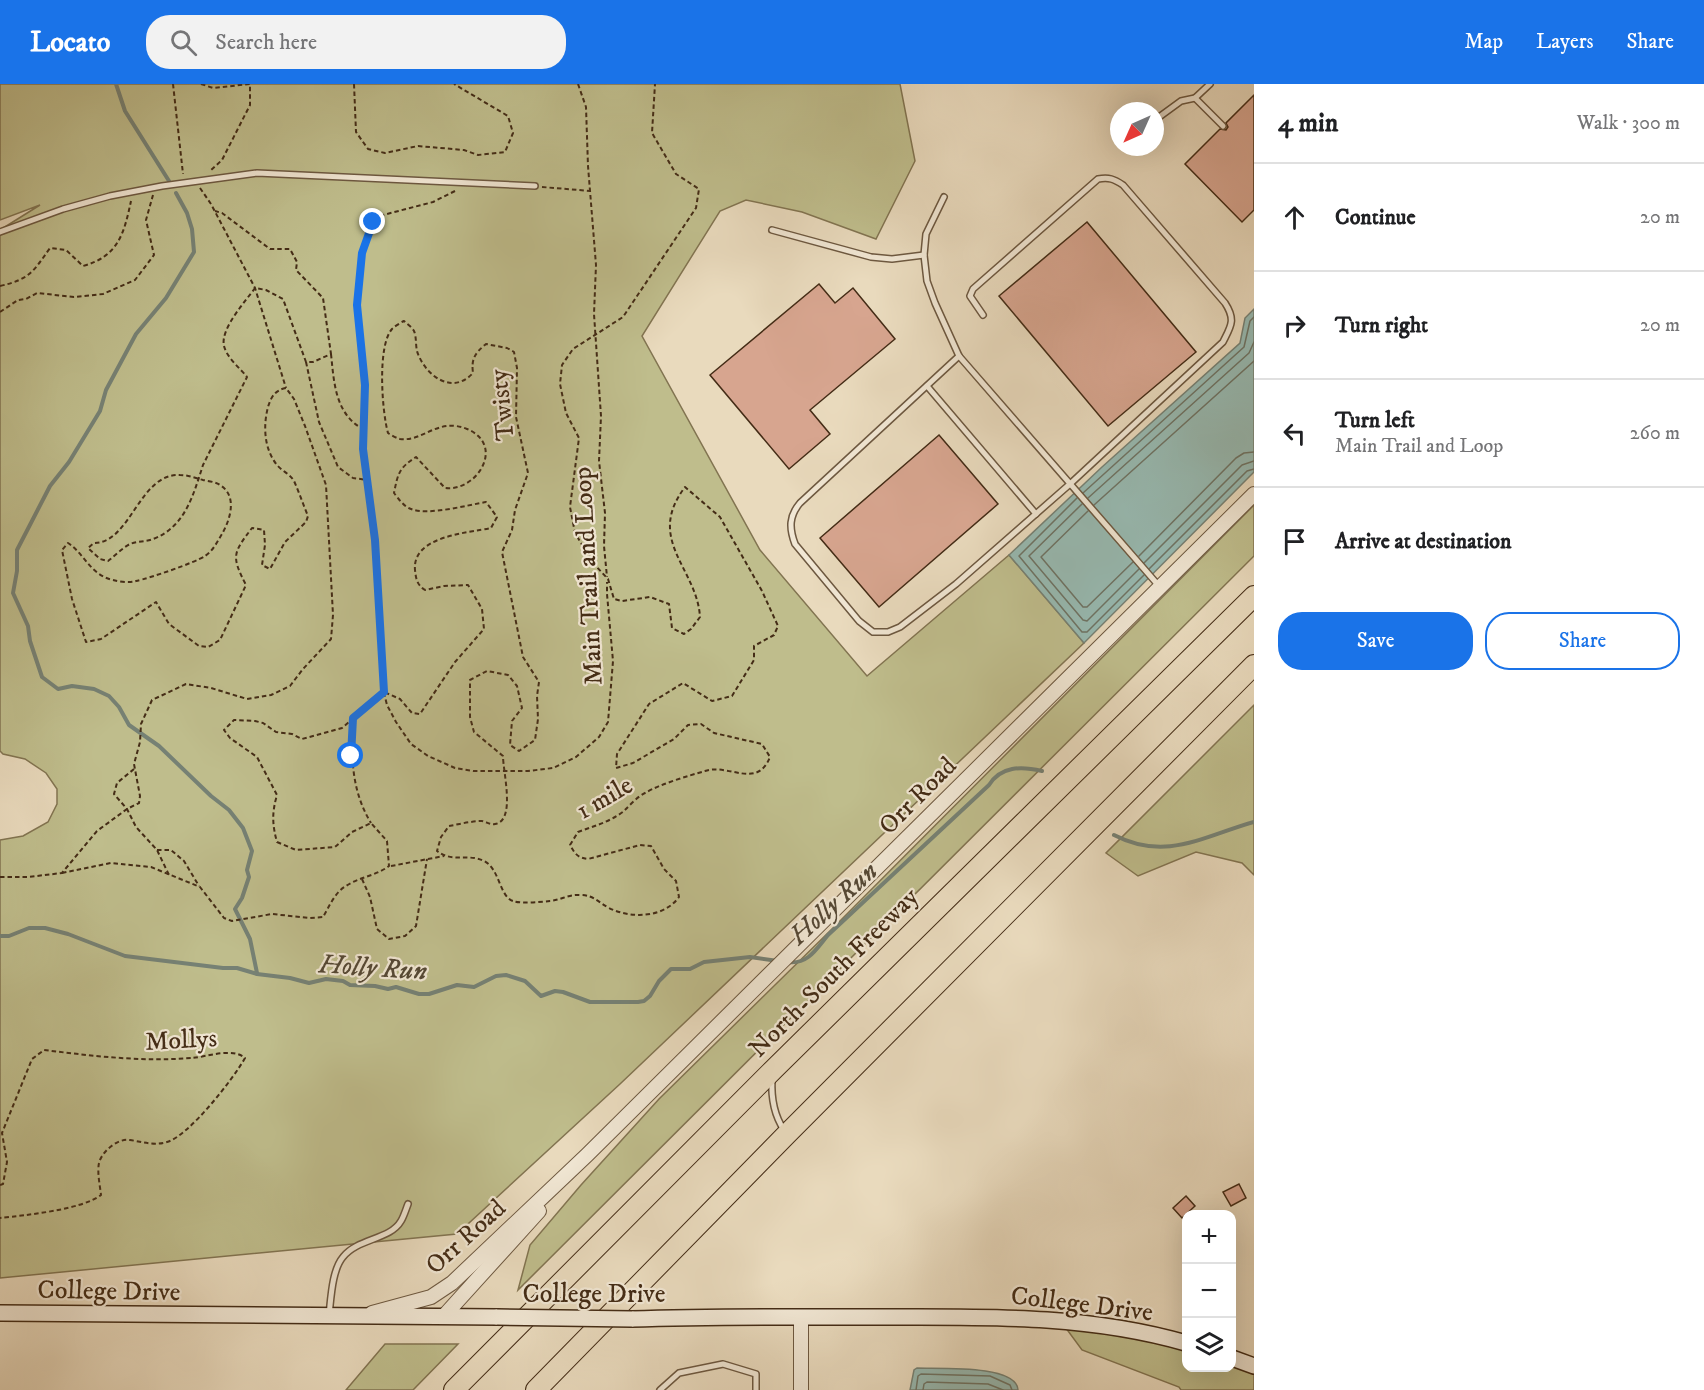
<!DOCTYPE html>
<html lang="en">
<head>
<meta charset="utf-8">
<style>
	:root { --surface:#fff; --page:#f2f2f2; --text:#202124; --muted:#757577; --line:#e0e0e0; --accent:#1a73e8 }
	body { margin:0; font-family:"IM FELL DW Pica",serif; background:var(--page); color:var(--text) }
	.controls { position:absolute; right:18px; bottom:18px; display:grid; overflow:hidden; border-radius:12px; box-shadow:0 6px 24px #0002 }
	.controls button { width:54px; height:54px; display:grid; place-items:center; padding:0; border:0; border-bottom:2px solid var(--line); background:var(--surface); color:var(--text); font:30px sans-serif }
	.compass { position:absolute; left:1110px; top:18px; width:54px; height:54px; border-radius:50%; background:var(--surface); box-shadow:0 6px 24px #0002; rotate:225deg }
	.stop { position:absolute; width:18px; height:18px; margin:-14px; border:4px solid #1a73e8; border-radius:50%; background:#fff }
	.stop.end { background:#1a73e8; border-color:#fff; box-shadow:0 2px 6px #0008 }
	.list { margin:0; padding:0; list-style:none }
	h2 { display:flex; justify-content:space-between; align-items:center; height:78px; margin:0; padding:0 24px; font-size:26px }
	h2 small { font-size:20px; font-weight:400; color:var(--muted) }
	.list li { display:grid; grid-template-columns:39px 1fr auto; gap:18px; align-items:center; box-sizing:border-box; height:108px; padding:0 24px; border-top:2px solid var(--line) }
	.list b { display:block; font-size:22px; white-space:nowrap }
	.list p { margin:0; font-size:20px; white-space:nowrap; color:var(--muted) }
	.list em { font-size:20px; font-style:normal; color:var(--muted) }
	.actions { display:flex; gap:12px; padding:18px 24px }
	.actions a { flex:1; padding:14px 0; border:2px solid var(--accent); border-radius:24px; text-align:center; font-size:21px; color:var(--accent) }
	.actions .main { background:var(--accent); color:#fff }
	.icon { flex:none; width:33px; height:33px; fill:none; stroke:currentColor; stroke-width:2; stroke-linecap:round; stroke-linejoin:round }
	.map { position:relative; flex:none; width:1254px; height:1306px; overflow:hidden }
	header { display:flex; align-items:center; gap:36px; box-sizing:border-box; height:84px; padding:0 30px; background:var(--accent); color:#fff }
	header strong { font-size:28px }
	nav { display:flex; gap:33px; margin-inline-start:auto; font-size:21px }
	.search { width:420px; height:54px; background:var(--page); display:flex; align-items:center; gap:15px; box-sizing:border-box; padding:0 21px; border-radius:24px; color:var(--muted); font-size:22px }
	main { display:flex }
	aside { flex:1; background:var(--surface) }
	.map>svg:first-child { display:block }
	.green { fill:#bfbd8c; stroke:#827451; stroke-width:1.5 }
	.water { fill:#97bab2; stroke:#768174; stroke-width:1.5 }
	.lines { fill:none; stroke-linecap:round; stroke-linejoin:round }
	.shore { stroke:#6e7364; stroke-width:1.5 }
	.stream { stroke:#768174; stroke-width:4 }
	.building { fill:#d7a58f; stroke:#442c16; stroke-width:1.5 }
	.service-casing { stroke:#6d5840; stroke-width:8 }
	.tertiary-casing { stroke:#6d5840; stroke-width:16 }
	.secondary-casing { stroke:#442c16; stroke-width:18 }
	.motorway-casing { stroke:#442c16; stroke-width:22 }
	.path { stroke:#442c16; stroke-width:2; stroke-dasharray:4.5 3; stroke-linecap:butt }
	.service { stroke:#f1e7d4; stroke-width:5 }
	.tertiary { stroke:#f1e7d4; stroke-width:14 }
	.secondary { stroke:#f1e7d4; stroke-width:15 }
	.motorway { stroke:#e9dabd; stroke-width:20 }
	.secondary-bridge-casing { stroke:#442c16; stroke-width:18; stroke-linecap:butt }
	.secondary-bridge { stroke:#f1e7d4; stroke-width:15 }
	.route { stroke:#1a73e8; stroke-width:8 }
	.labels { text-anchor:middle; stroke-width:4.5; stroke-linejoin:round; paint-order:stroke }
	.street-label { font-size:26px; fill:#442c16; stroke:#f1e7d4 }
	.water-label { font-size:27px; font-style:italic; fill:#554835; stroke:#f1e7d4 }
</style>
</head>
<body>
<header>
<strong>Locato</strong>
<div class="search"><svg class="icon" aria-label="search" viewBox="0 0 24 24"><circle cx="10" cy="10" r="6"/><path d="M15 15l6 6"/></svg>Search here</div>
<nav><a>Map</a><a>Layers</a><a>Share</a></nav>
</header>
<main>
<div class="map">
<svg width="1254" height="1306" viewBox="0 0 1254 1306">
	<rect width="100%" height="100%" fill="#e9dabd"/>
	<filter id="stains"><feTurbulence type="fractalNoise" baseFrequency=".00333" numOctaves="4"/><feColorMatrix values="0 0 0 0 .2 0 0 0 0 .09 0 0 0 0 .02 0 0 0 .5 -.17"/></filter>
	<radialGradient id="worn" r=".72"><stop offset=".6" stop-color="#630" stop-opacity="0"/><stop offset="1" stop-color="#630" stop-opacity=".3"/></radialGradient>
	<g class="green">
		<polygon points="0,0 900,0 915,77 876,155 802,128 746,116 720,127 642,252 760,466 867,592 1009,471 1084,559 620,1000 457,1150 0,1194 0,756 23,752 48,738 57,720 57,705 46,689 25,675 3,670 0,667 0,146 40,121 0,136"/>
		<polygon points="1254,421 1254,472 518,1206 530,1161 581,1101 659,1015 835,842"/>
		<polygon points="1254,621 1254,791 1242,779 1196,768 1138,792 1106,769"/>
		<polygon points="1060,1236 1186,1259 1186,1284 1232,1284 1232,1274 1254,1282 1254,1306 1181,1306 1179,1303 1082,1266"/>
		<polygon points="385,1260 458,1260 413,1306 346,1306"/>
	</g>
	<g class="water">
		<polygon points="1254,225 1254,388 1084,559 1009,471 1102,383 1240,259 1245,234"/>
		<path d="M917 1284C937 1285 1017 1280 1018 1306H910L914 1286Z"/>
	</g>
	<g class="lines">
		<g class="shore">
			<polyline points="1083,409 1244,263 1250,237 1254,233"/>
			<polyline points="1077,414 1019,472 1082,548 1087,548 1144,491"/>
			<polyline points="1088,414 1249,269 1254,258"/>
			<polyline points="1082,420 1029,472 1083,536 1087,537 1139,485"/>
			<polyline points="1094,421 1254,277"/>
			<polyline points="1088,427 1041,473 1083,523 1087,523 1133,478"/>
			<polyline points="1139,472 1236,374 1244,369 1254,368"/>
			<polyline points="1144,479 1242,381 1254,377"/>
			<polyline points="1149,485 1247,387 1254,385"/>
			<polyline points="916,1306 918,1292 921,1290 990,1292 1010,1301 1012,1306"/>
			<polyline points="923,1306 924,1300 927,1298 988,1300 1003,1306"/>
		</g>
		<g class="stream">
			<polyline points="116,0 125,27 169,97"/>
			<polyline points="176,109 187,129 192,145 194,168 166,214 136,250 106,306 100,327 69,378 50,402 17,466 17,487 13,509 28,542 30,557 42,593 58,605 72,602 94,605 109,612 119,623 129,641 159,662 211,712 229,726 243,744 252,767 247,786 249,793 242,814 235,825 250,855 257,889"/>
			<path d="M1114 751C1166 778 1204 752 1254 738"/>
			<polyline points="0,852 9,852 29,844 45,844 68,850 125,872 223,884 237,884 257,890 290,894 309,899 326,895 343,897 350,901 375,902 388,905 396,903 419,910 429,910 457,901 474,903 496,892 506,891 525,897 541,912 555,907 563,908 590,918 638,918 644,917 650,912 659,897 671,885 690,885 704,878 750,873 778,877"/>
			<path d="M788 878C808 881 817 864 828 851L989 701C1001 682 1021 682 1042 687"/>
		</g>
	</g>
	<g class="building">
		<polygon points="1254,11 1254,126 1242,138 1185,80 1220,45 1226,46 1228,43 1226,39"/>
		<polygon points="1087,138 1196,268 1108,342 999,212"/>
		<polygon points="819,200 835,219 853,204 895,255 810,326 830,350 789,385 710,291"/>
		<polygon points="939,351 998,420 879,523 820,454"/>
		<polygon points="1239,1100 1246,1114 1231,1122 1223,1108"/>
		<polygon points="1186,1112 1195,1122 1182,1134 1173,1124"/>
	</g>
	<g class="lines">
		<defs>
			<g id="service">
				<polyline points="1195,14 1223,42"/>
				<polyline points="1155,36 1181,17 1195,14 1210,0"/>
				<polyline points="944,113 926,150 924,171 927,197 935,219 959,272 1159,502"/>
				<polyline points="772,146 871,173 892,175 924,171"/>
				<polyline points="0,148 63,125 110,112 162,102 257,89 535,102"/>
				<path d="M959 272 800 419C789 432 789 444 795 460L859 537 873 548H888L900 543 956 500 1070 400 1223 258C1231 242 1236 236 1225 219L1123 101C1114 95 1109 93 1098 95L973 205 970 212 983 231"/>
				<polyline points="927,302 1036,430"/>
				<path d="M772 995C771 1014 774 1031 784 1046"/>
				<path d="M329 1231C331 1214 332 1186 343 1173 358 1154 390 1156 401 1137 404 1132 406 1125 408 1120"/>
				<polyline points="660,1306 679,1289 723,1280 756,1290 756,1306"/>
			</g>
			<g id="tertiary">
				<polyline points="372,1229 431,1213 452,1199 587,1071 1254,410"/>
				<polyline points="443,1233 539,1127"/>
				<polyline points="801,1233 801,1306"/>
			</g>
			<g id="secondary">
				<polyline points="0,1229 497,1233"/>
				<path d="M632 1235C714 1232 796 1233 879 1233 982 1233 1086 1230 1186 1259"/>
				<polyline points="1232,1274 1254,1282"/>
			</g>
			<g id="motorway">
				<polyline points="454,1306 773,986 1254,512"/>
				<polyline points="536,1306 787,1050 1254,581"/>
			</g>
		</defs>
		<use href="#service" class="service-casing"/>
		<use href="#tertiary" class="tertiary-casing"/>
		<use href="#secondary" class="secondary-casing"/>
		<use href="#motorway" class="motorway-casing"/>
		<g class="path">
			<polyline points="173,0 183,90"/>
			<polyline points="201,0 213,4 250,0 250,21 222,76 211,86"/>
			<polyline points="354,0 356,48 368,65 385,69 418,62 464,66 478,71 505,68 513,49 508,32 454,0"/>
			<polyline points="578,0 586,23 588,82 596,181 594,230 601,332 599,377 605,429 604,462 607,493"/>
			<polyline points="542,103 590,107"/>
			<polyline points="200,104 211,120 255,204 286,304"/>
			<polyline points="455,107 433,118 383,131 373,138 362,169 357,221 365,301 363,319 363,365 375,456 383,605 387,621 396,638 411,660 428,672 455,684 473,687 528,687 553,684 576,673 599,653 608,638 613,577 607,510 607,498"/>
			<path d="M0 202C30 195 33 188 50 164L66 166 83 182C119 172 124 149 131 117"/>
			<polyline points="0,228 18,216 26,215 37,209 74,213 103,210 135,196 154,171 146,136 153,111"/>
			<path d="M331 270C334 298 335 330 363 345"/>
			<polyline points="306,278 319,338 338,383 353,394 368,396"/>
			<path d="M353 635C351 672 351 706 371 739"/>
			<polyline points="134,685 117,699 114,710 127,725 136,743 157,766 169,791"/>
			<polyline points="157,766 171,766 184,777 199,802"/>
			<polyline points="391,782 444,772"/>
			<path d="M62 789 111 779 151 783 200 803 224 834 232 837 272 830 310 834 323 833C329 823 335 808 346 802 359 793 376 792 389 782L387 757 371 739 352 748 335 763 296 766 277 758C272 740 272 728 277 711L257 673 230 654 224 646 234 636 255 637 263 639 276 648 292 650 302 655 342 644 384 608 400 615 412 629 420 630 455 578 484 545 482 525 468 501 444 502 425 506C417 501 416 495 415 486 412 452 467 449 491 444L497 433 486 418C468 421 427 432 411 425 404 423 398 414 394 409 398 389 399 384 416 373L445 404C477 408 506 361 467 345 438 333 423 358 400 355 396 354 391 351 388 349 382 328 377 262 392 245 395 242 400 239 404 237 407 240 412 243 414 247 417 254 415 263 418 270 427 293 453 311 473 289 471 275 475 269 486 260L507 264 514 268 517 284 516 333 528 389 515 426 512 446 502 468 523 573 539 598 537 612 538 635 535 656 519 667 510 661 512 637 522 624 517 602 508 591 487 587 470 596V633L474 648 503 672C503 688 516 737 495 740 490 741 487 738 482 737 472 737 460 740 449 742L441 753 437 767C452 779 468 769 484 777 500 785 499 812 513 817 522 820 540 818 550 817 561 816 569 810 581 811 593 811 598 818 609 824 631 835 664 834 679 813L676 797 664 785 651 762 640 761 588 775C578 774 575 770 570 761L578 748C594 742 610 738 624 727 630 721 637 713 645 709 660 700 688 692 705 687 729 679 757 706 770 673L762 660 714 649 701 640 688 641 674 655 633 679 616 684 617 670 649 620 683 599 712 617 732 612 754 576V562L774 551 778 542 762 507 720 433 685 403C645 456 697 484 700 533L691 545 684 550 672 544 669 520 650 513 622 517 614 515 608 495 593 479 575 449 570 423 579 354 566 329 560 300 562 281 573 265 623 233 696 124 699 105 676 90 652 49 655 0"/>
			<path d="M0 793H28L62 789 97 747 127 725 139 719 140 712 134 680 140 658 141 640 152 616 186 600 211 604 247 615 271 611 290 602 303 585 331 555 333 531 326 401 305 342 294 315 286 304C275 306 271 313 268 323 263 342 264 365 277 381 282 387 290 390 294 397 299 408 303 420 308 432L306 438 285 458 270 485 262 481 265 461 264 446 252 444C233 469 231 472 246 501L220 556 208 563 199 562 169 540 156 518 101 555 86 558 72 515 62 466 68 459C85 470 90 491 113 496 120 498 130 499 136 497 150 494 194 479 205 472 213 467 217 458 222 450 230 436 238 412 220 401 216 398 208 397 203 396 195 394 188 391 180 391 139 389 131 459 94 459L88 464 100 475 108 477C115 472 122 464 130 460 137 457 146 458 153 455 185 443 193 412 203 381L247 293C240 284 227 274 224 262 220 245 245 218 255 204L266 206 283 215 306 278H313L331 270 323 214 296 186 297 178 290 165H270L222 129 215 127"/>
			<polyline points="362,795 370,813 377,845 389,855 405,852 416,842 427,775"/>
			<path d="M0 1101 3 1100 7 1078 2 1049 32 975 44 966C93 972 142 978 191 974 207 973 232 963 245 974 234 994 189 1052 167 1058 154 1062 143 1058 130 1056 118 1054 102 1067 99 1079 97 1088 100 1102 101 1111 81 1126 26 1131 0 1134"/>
		</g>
		<use href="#service" class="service"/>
		<use href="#tertiary" class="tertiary"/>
		<use href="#secondary" class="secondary"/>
		<use href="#motorway" class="motorway"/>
		<defs>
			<polyline id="secondary-bridge" points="497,1233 632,1235"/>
		</defs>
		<use href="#secondary-bridge" class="secondary-bridge-casing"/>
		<use href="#secondary-bridge" class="secondary-bridge"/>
	</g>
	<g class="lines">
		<polyline class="route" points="351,672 353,634 384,608 375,456 363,365 365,301 357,221 362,169 373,138"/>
	</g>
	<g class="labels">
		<g class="street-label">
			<text transform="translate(501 321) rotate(-96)" y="9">Twisty</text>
			<text transform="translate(587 492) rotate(-93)" y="9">Main Trail and Loop</text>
			<text transform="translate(917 711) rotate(-45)" y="9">Orr Road</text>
			<text transform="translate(604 713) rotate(-30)" y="9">1 mile</text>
			<text transform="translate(833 888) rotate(-45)" y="9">North-South Freeway</text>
			<text transform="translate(181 955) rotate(-3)" y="9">Mollys</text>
			<text transform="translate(465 1152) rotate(-42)" y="9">Orr Road</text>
			<text transform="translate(109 1206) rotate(1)" y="9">College Drive</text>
			<text x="594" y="1218">College Drive</text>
			<text transform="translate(1082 1219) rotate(7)" y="9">College Drive</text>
		</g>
		<g class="water-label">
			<text transform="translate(833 819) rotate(-42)" y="9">Holly Run</text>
			<text transform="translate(373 883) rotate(4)" y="9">Holly Run</text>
		</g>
	</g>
	<rect width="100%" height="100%" filter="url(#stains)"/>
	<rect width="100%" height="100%" fill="url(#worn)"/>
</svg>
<div class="controls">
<button>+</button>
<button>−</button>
<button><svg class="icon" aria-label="layers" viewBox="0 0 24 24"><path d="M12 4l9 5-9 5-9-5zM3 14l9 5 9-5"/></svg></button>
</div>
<svg class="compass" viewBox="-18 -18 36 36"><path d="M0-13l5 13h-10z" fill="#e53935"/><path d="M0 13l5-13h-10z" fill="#757577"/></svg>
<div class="stop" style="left:351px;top:672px"></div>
<div class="stop end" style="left:373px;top:138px"></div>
</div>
<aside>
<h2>4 min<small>Walk · 300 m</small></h2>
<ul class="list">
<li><svg class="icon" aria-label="ahead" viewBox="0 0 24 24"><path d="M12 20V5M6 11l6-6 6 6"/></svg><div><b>Continue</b></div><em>20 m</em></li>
<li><svg class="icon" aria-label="right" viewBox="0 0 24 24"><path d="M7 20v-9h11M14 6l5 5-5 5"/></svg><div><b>Turn right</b></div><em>20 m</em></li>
<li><svg class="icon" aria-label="left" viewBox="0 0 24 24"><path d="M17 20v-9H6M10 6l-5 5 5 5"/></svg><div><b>Turn left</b><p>Main Trail and Loop</p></div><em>260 m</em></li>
<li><svg class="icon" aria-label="arrive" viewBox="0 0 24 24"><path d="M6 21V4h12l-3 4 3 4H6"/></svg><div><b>Arrive at destination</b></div></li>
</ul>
<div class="actions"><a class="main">Save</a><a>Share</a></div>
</aside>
</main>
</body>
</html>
